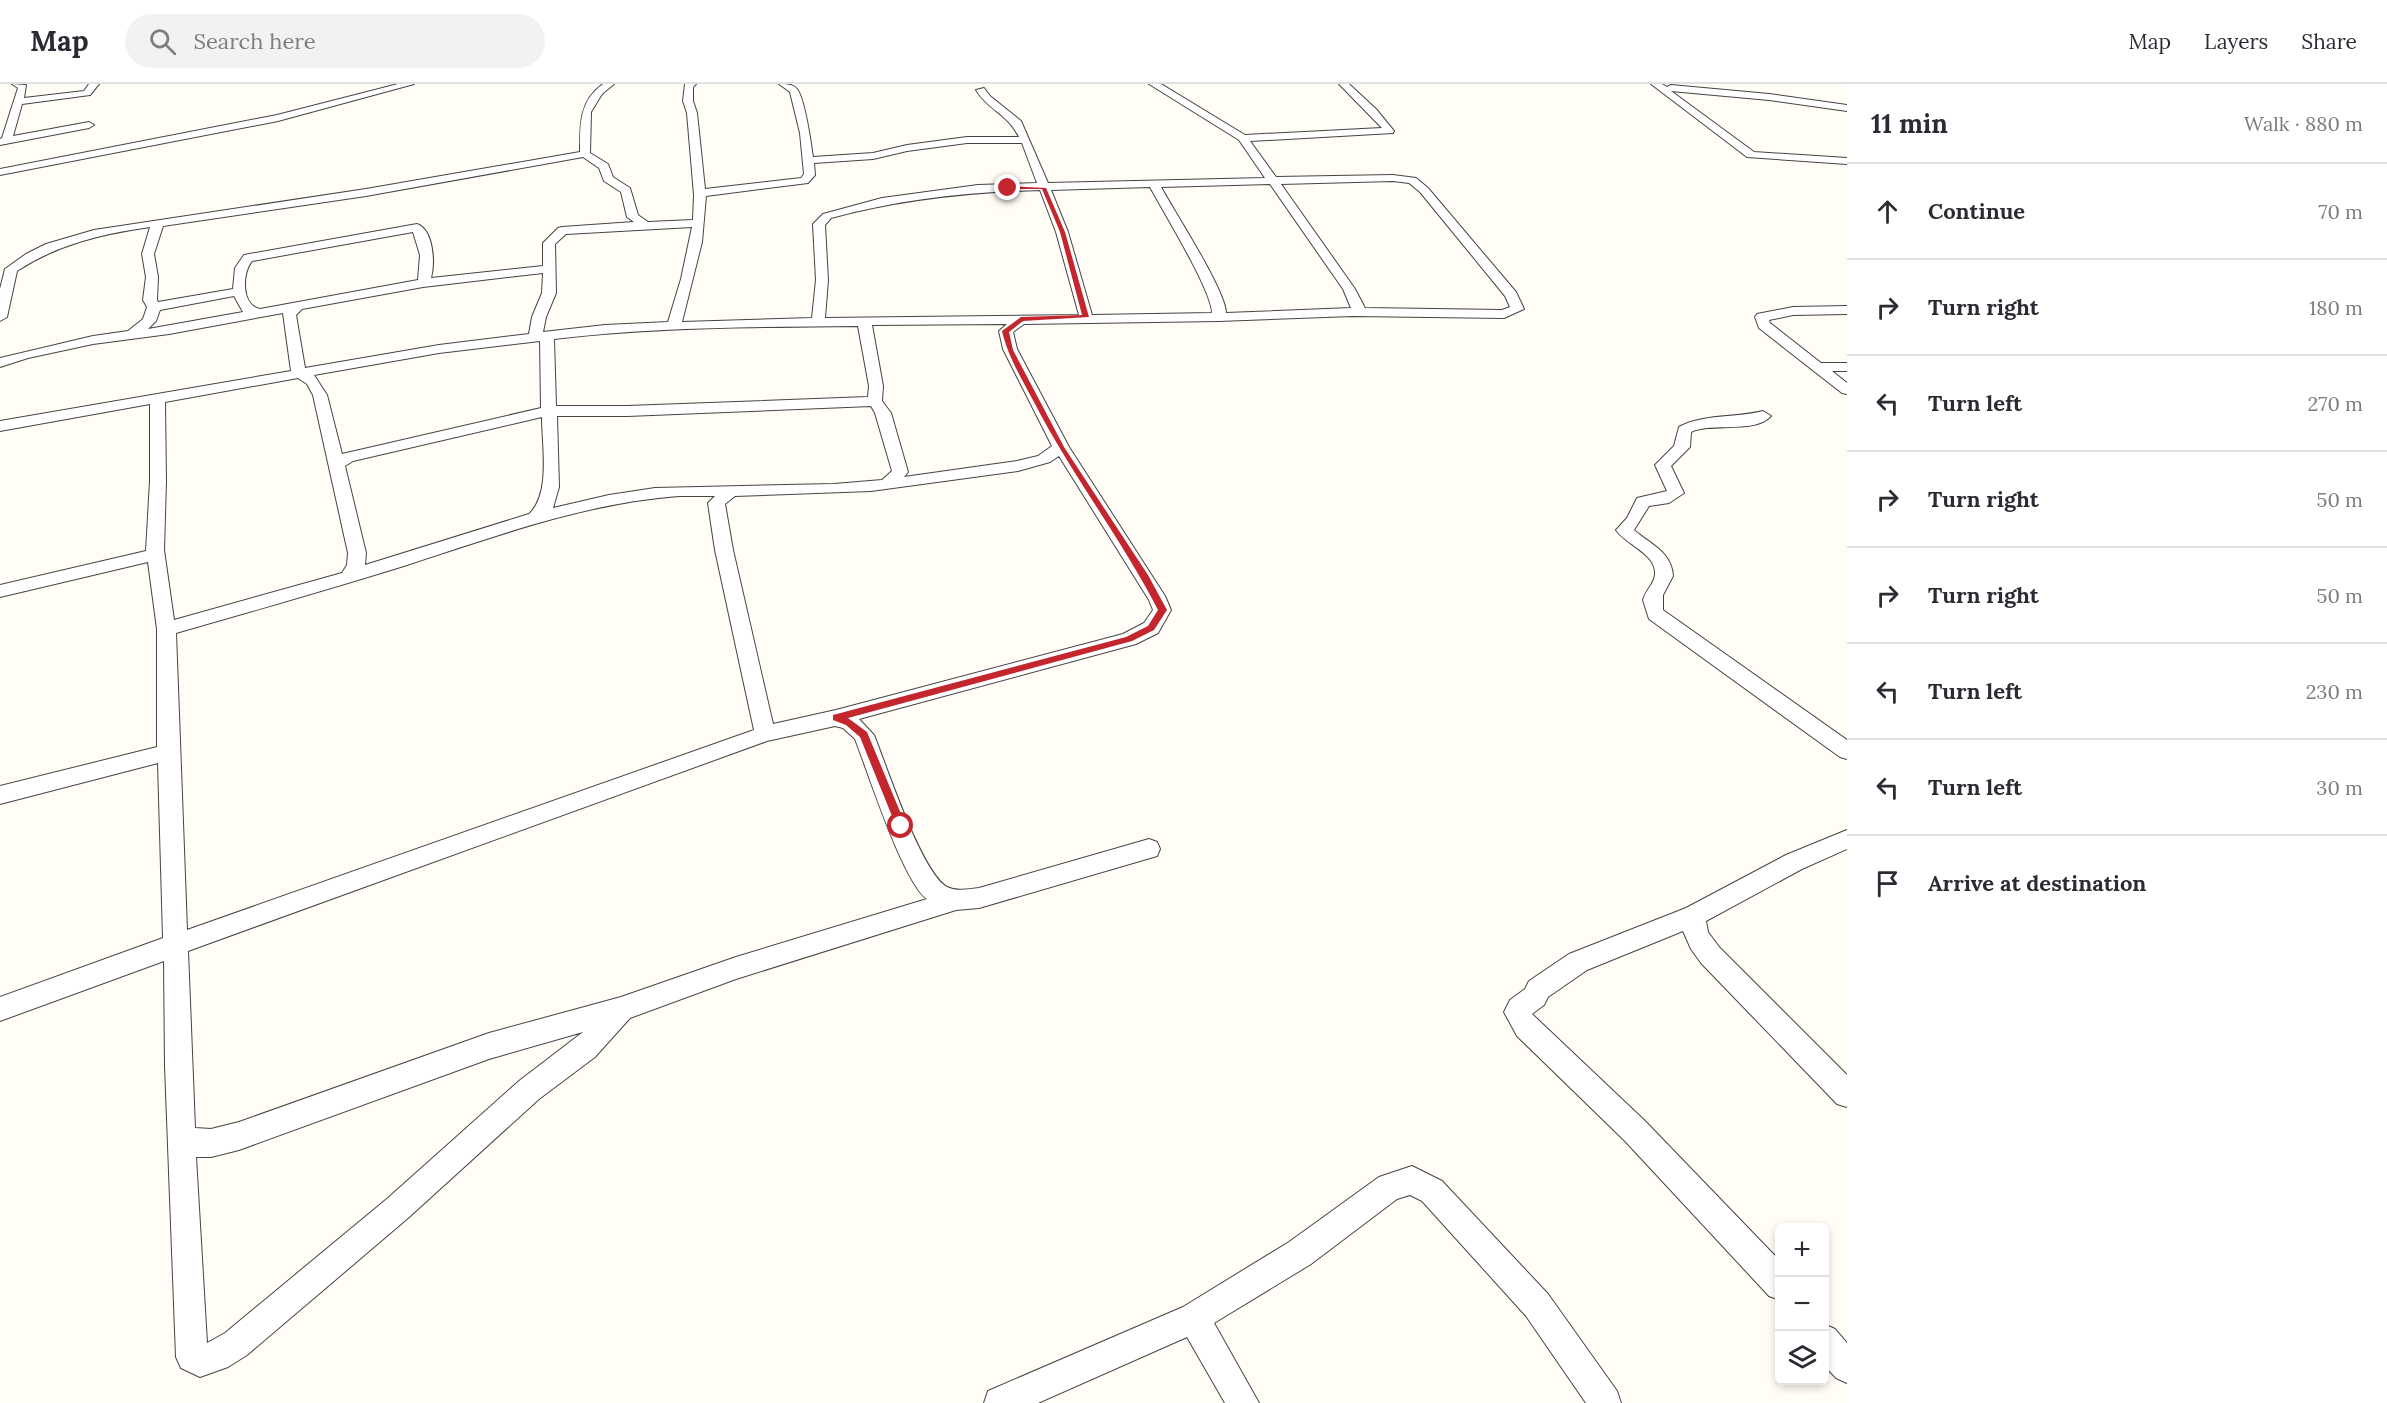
<!DOCTYPE html>
<html lang="en">
<head>
<meta charset="utf-8">
<style>
	:root { --surface:#fff; --page:#f2f2f3; --text:#2b2b33; --muted:#7c7c81; --line:#e1e1e2 }
	body { margin:0; font-family:Lora,serif; background:var(--page); color:var(--text) }
	.controls { position:absolute; right:18px; bottom:18px; display:grid; overflow:hidden; border-radius:9px; box-shadow:0 3px 9px #0003 }
	.controls button { width:54px; height:54px; display:grid; place-items:center; padding:0; border:0; border-bottom:2px solid var(--line); background:var(--surface); color:var(--text); font:30px sans-serif }
	.stop { position:absolute; width:18px; height:18px; margin:-14px; border:4px solid #c4262e; border-radius:50%; background:#fff }
	.stop.end { background:#c4262e; border-color:#fff; box-shadow:0 2px 6px #0008 }
	.list { margin:0; padding:0; list-style:none }
	h2 { display:flex; justify-content:space-between; align-items:center; height:78px; margin:0; padding:0 24px; font-size:26px }
	h2 small { font-size:20px; font-weight:400; color:var(--muted) }
	.list li { display:grid; grid-template-columns:39px 1fr auto; gap:18px; align-items:center; box-sizing:border-box; height:96px; padding:0 24px; border-top:2px solid var(--line) }
	.list b { display:block; font-size:22px; white-space:nowrap }
	.list em { font-size:20px; font-style:normal; color:var(--muted) }
	.icon { flex:none; width:33px; height:33px; fill:none; stroke:currentColor; stroke-width:2; stroke-linecap:round; stroke-linejoin:round }
	.map { position:relative; flex:none; width:1847px; height:1319px; overflow:hidden }
	header { display:flex; align-items:center; gap:36px; box-sizing:border-box; height:84px; padding:0 30px; background:var(--surface); border-bottom:2px solid var(--line) }
	header strong { font-size:28px }
	nav { display:flex; gap:33px; margin-inline-start:auto; font-size:21px }
	.search { width:420px; height:54px; background:var(--page); display:flex; align-items:center; gap:15px; box-sizing:border-box; padding:0 21px; border-radius:33px; color:var(--muted); font-size:22px }
	main { display:flex }
	aside { flex:1; background:var(--surface) }
	.map>svg:first-child { display:block }
	.lines { fill:none; stroke-linecap:round; stroke-linejoin:round }
	.minor-casing { stroke:#444; stroke-width:2 }
	.minor { fill:#fff; fill-rule:evenodd }
	.route { fill:#c4262e }
</style>
</head>
<body>
<header>
<strong>Map</strong>
<div class="search"><svg class="icon" aria-label="search" viewBox="0 0 24 24"><circle cx="10" cy="10" r="6"/><path d="M15 15l6 6"/></svg>Search here</div>
<nav><a>Map</a><a>Layers</a><a>Share</a></nav>
</header>
<main>
<div class="map">
<svg width="1847" height="1319" viewBox="0 0 1847 1319">
	<rect width="100%" height="100%" fill="#fffdf5"/>
	<g class="lines">
		<defs>
			<g id="minor">
				<polygon points="12,0 26,1 24,14 84,7 89,0 99,0 90,11 22,20 13,52 89,38 94,41 89,44 0,61 0,55 2,54 18,4"/>
				<polygon points="398,0 414,0 278,37 0,91 0,85 277,31"/>
				<path d="M603 0H614L602 10 591 28 590 69 608 80 613 93 630 104 638 131 648 138 693 136 694 111 687 29 683 17 685 0H696L693 3V17L697 29 705 105 801 94 804 90 800 49 790 8 779 0C786 0 793 0 797 5 805 15 811 59 813 73L873 69 907 61 967 53H1019C1007 29 989 27 976 6L984 4 990 12 1021 37 1048 99 1265 94 1239 56 1149 0H1161L1245 51 1382 44 1339 0H1349L1376 25 1394 47 1393 49 1250 57 1276 93 1393 91 1416 94 1428 104 1516 208 1524 225 1504 234 1353 232 1219 237 1024 240 1013 248 1017 265 1069 363 1165 512 1171 526 1158 549 1136 560 859 635 874 651C887 683 921 788 947 803 957 808 969 805 979 804L1149 755 1157 758 1160 765 1157 772 979 824 956 826 736 895 630 934 595 973 539 1015 408 1134 247 1271 228 1283 200 1293 181 1284 176 1273 165 982 164 877 0 937V913L163 854 158 679 0 720V702L157 663V545L148 478 0 513V501L146 467 150 397V320L0 347V337L291 287 283 229 169 250 93 260 28 274 0 283V274L93 252 128 247 143 235 147 223 143 216 146 193 142 170 150 143C102 150 58 160 17 187L7 233 0 237V205L5 185 26 170 46 160 94 146 366 105 580 68C580 41 579 17 603 0ZM967 59H1022L1037 99 978 101 882 114 823 130 813 140 816 196 812 234 682 238 702 158 706 112 808 99 815 91 814 79 873 75 907 67ZM583 73 599 84 604 97 621 108 627 133 634 138 562 143 558 144 543 159V182L431 194C435 180 434 146 417 140L244 171 235 184 233 205 158 218 157 216 158 193 154 170 163 142 366 112ZM1393 97 1409 99 1420 108 1505 212 1510 223 1502 226 1365 224 1355 205 1281 100ZM1270 100 1343 205 1351 224 1226 229C1226 207 1174 127 1161 103ZM1150 103C1163 127 1212 207 1212 229L1092 231 1068 148 1051 106ZM1040 106 1056 148 1079 231 825 234 828 196 825 141 831 134C901 115 968 108 1040 106ZM692 143 681 195 668 238 605 241 543 248 546 233 556 209 555 160 566 150ZM413 148 420 171 418 196 260 225C241 221 242 189 252 177ZM543 189 542 209 532 233 529 250 439 261 305 284 296 231 302 225 423 203ZM234 212 243 228 148 245 156 237 160 226ZM1007 240 999 247 1003 265 1052 362 1038 372 1017 377 904 393 908 388 891 329 882 317 883 302 872 241ZM858 242 869 302 868 313 627 322H556L554 255C655 243 757 243 858 242ZM540 257 541 324 342 370 327 311 314 291 439 269ZM298 294 307 300 313 311 348 469 347 481 342 489 174 536 164 466 166 397 165 318ZM871 322 875 329 892 387 882 396 834 400 655 404 609 411 553 424 559 403 557 332H627ZM542 333C542 362 551 410 529 430L365 481 366 469 345 382 353 377ZM1059 372 1149 516 1153 526 1144 539 1123 550 836 626 773 640 733 466 725 420 735 412 871 407 1018 387 1050 378ZM679 412H715L708 419 715 466 754 646 187 846 176 549C253 527 330 505 407 481 496 452 585 419 679 412ZM835 642 843 644 855 655C868 688 903 798 927 815L736 873 621 913 489 949 239 1038 211 1045 195 1044 188 867 767 657ZM583 948 519 997 388 1114 225 1249 207 1259 196 1073H211L239 1066 489 975Z"/>
				<polygon points="1651,0 1662,0 1667,3 1671,1 1769,10 1847,21 1847,27 1769,16 1671,7 1754,68 1847,74 1847,80 1747,73"/>
				<polygon points="1847,222 1847,230 1793,231 1769,236 1770,239 1821,279 1847,279 1847,287 1832,287 1847,299 1847,310 1842,309 1759,244 1755,233 1757,230 1793,223"/>
				<path d="M1763 327 1771 332C1755 350 1712 338 1691 348L1690 363 1671 382 1684 409 1669 419 1649 422 1634 446C1650 460 1672 468 1673 492L1663 511V526L1847 656V675L1840 673 1649 535 1643 516C1645 507 1654 500 1655 491 1657 470 1626 461 1616 446L1627 434 1637 414 1667 407 1655 381 1674 362 1679 343C1703 330 1735 334 1763 327Z"/>
				<polygon points="1847,746 1847,765 1802,785 1706,837 1708,848 1719,863 1847,991 1847,1023 1837,1020 1701,879 1691,865 1683,847 1587,886 1548,913 1544,921 1532,930 1645,1037 1780,1177 1780,1216 1769,1212 1625,1057 1517,952 1504,928 1510,916 1525,905 1529,897 1569,870 1686,824 1786,771"/>
				<polygon points="1412,1082 1442,1097 1548,1210 1617,1307 1621,1319 1586,1319 1526,1232 1422,1117 1410,1111 1397,1115 1311,1180 1214,1239 1259,1319 1225,1319 1187,1253 1038,1319 984,1319 988,1307 1183,1223 1289,1158 1379,1093"/>
				<polygon points="1824,1240 1835,1245 1847,1259 1847,1299 1836,1294 1824,1281"/>
			</g>
		</defs>
		<use href="#minor" class="minor-casing"/>
		<use href="#minor" class="minor"/>
	</g>
	<path class="route" d="M1008 102 1046 104 1065 148 1089 233 1023 237 1009 248 1013 266 1064 363 1148 491 1167 526 1154 546 1132 557 848 634 867 648 906 742 901 746 896 742 860 653 846 641 833 636V631L1126 553 1148 542 1158 526C1121 454 1071 390 1034 318 1022 295 1008 273 1002 247L1021 233 1082 231 1060 148 1042 105H1006Z"/>
</svg>
<div class="controls">
<button>+</button>
<button>−</button>
<button><svg class="icon" aria-label="layers" viewBox="0 0 24 24"><path d="M12 4l9 5-9 5-9-5zM3 14l9 5 9-5"/></svg></button>
</div>
<div class="stop" style="left:901px;top:742px"></div>
<div class="stop end" style="left:1008px;top:104px"></div>
</div>
<aside>
<h2>11 min<small>Walk · 880 m</small></h2>
<ul class="list">
<li><svg class="icon" aria-label="ahead" viewBox="0 0 24 24"><path d="M12 20V5M6 11l6-6 6 6"/></svg><div><b>Continue</b></div><em>70 m</em></li>
<li><svg class="icon" aria-label="right" viewBox="0 0 24 24"><path d="M7 20v-9h11M14 6l5 5-5 5"/></svg><div><b>Turn right</b></div><em>180 m</em></li>
<li><svg class="icon" aria-label="left" viewBox="0 0 24 24"><path d="M17 20v-9H6M10 6l-5 5 5 5"/></svg><div><b>Turn left</b></div><em>270 m</em></li>
<li><svg class="icon" aria-label="right" viewBox="0 0 24 24"><path d="M7 20v-9h11M14 6l5 5-5 5"/></svg><div><b>Turn right</b></div><em>50 m</em></li>
<li><svg class="icon" aria-label="right" viewBox="0 0 24 24"><path d="M7 20v-9h11M14 6l5 5-5 5"/></svg><div><b>Turn right</b></div><em>50 m</em></li>
<li><svg class="icon" aria-label="left" viewBox="0 0 24 24"><path d="M17 20v-9H6M10 6l-5 5 5 5"/></svg><div><b>Turn left</b></div><em>230 m</em></li>
<li><svg class="icon" aria-label="left" viewBox="0 0 24 24"><path d="M17 20v-9H6M10 6l-5 5 5 5"/></svg><div><b>Turn left</b></div><em>30 m</em></li>
<li><svg class="icon" aria-label="arrive" viewBox="0 0 24 24"><path d="M6 21V4h12l-3 4 3 4H6"/></svg><div><b>Arrive at destination</b></div></li>
</ul>
</aside>
</main>
</body>
</html>
